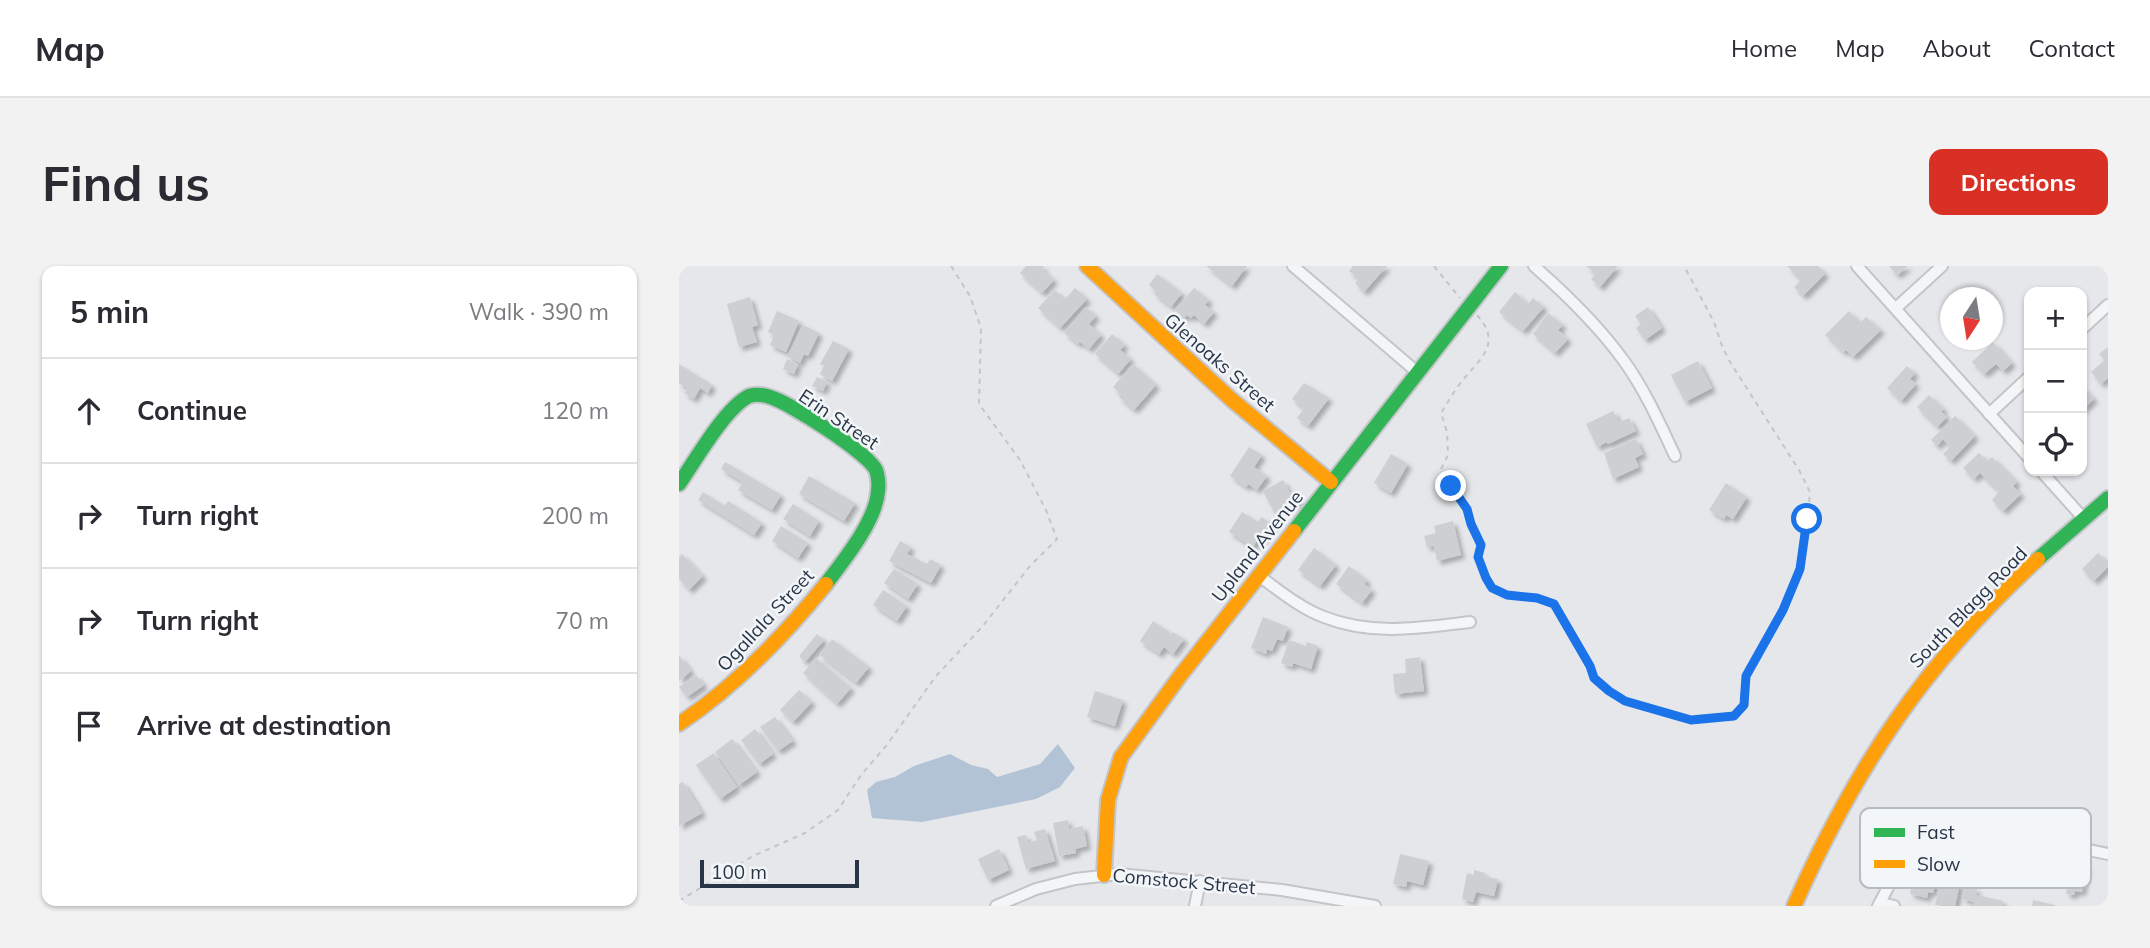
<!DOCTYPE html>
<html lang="en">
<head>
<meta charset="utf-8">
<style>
	:root { --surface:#fff; --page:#f2f2f3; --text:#2b2b33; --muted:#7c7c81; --line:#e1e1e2; --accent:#d93025 }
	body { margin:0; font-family:Mulish,sans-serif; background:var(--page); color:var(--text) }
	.controls { position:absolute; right:21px; top:21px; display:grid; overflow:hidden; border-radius:14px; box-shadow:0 2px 5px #0004 }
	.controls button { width:63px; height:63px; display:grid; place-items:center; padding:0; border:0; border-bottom:2px solid var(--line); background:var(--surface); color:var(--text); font:35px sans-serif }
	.compass { position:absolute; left:1261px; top:21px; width:63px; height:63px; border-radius:50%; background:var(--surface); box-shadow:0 2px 5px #0004; rotate:192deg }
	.scale { position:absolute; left:21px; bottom:18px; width:159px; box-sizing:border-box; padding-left:7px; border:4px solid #293446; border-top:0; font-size:19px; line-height:24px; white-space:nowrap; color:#293446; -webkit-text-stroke:5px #f3f6f9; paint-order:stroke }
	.stop { position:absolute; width:21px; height:21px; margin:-16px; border:5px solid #1a73e8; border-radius:50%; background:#fff }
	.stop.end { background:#1a73e8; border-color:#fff; box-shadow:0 2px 7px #0008 }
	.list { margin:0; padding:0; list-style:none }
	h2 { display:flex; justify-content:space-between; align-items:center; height:91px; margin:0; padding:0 28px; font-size:30px }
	h2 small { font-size:23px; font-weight:400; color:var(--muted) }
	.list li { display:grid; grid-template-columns:46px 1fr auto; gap:21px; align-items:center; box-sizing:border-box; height:105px; padding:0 28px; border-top:2px solid var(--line) }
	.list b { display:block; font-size:26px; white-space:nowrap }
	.list em { font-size:23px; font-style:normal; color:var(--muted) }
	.icon { flex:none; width:38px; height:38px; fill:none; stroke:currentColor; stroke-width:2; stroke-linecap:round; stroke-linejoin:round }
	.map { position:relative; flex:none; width:1429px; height:640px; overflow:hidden; border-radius:14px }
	header { display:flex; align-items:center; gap:42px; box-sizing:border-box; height:98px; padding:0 35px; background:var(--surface); border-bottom:2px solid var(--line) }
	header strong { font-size:33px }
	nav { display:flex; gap:38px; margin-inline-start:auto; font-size:24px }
	.intro { display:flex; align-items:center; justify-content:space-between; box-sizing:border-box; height:168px; padding:0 42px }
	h1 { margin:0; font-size:49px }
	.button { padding:18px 32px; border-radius:14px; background:var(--accent); color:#fff; font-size:24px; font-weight:700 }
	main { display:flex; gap:42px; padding:0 42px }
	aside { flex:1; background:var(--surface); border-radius:14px; box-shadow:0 2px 5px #0004 }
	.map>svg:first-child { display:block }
	.water { fill:#b2c3d6 }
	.building { fill:#cdcfd3; filter:url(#shadow) }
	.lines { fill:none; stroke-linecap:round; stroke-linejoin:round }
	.street-casing { stroke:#c3c5c8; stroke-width:14 }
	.fast-casing { stroke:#c3c5c8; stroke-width:18 }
	.slow-casing { stroke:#c3c5c8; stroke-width:18 }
	.path { stroke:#c3c5ca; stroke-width:2; stroke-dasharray:5 5; stroke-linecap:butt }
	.street { stroke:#f4f5f7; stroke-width:10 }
	.fast { stroke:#30b455; stroke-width:14 }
	.slow { stroke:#ff9f0a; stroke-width:14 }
	.route { stroke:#1a73e8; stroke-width:9 }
	.labels { text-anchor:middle; stroke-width:5; stroke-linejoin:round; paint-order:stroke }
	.street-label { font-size:19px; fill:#293446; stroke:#f3f6f9 }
	.key { fill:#f3f6f9; stroke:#b6bcc3; stroke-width:2 }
	.key-label { font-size:19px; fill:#293446 }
</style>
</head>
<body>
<header>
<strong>Map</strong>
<nav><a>Home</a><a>Map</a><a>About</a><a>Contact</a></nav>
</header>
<div class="intro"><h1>Find us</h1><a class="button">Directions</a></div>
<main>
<aside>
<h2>5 min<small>Walk · 390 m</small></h2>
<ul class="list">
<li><svg class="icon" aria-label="ahead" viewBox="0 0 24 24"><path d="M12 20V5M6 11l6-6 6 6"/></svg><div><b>Continue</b></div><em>120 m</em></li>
<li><svg class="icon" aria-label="right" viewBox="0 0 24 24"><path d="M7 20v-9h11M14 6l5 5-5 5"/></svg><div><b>Turn right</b></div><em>200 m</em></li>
<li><svg class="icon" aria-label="right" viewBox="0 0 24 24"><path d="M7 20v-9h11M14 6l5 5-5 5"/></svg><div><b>Turn right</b></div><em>70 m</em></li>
<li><svg class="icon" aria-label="arrive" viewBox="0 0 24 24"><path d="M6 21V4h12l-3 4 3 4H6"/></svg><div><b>Arrive at destination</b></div></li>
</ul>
</aside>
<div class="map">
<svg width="1429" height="640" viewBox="0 0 1429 640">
	<defs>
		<filter id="shadow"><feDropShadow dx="4" dy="4" stdDeviation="2" flood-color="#0004"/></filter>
	</defs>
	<rect width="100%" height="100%" fill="#e5e7ea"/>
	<polygon class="water" points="379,478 396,502 381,521 357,533 243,556 193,552 188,524 197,516 216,511 235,500 271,488 292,499 309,503 318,511 361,498"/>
	<g class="building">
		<polygon points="347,0 365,0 363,3 375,14 363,27 341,7"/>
		<polygon points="527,0 568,0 553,20"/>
		<polygon points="674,0 708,0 685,26 676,17 680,13 670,5"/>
		<polygon points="907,0 939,0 921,21 912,13 917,8"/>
		<polygon points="1108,0 1139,0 1146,8 1124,30 1115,21 1122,14"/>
		<polygon points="1210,0 1229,0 1218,9"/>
		<polygon points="478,8 503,27 492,41 475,28 477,25 470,19"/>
		<polygon points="396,22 408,33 381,62 359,42 376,24 386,33"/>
		<polygon points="515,22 530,34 526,39 535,46 525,58 515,49 512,52 508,49 505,52 496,44"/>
		<polygon points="836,26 849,38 854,32 865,41 844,65 820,46"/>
		<polygon points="71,31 79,59 73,61 78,76 60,81 48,38"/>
		<polygon points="407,41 417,50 410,58 422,69 410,83 401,76 399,78 385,67"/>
		<polygon points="969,41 983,62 966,74 957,62 962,58 956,50"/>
		<polygon points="98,45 120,55 107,86 91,79 95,69 89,66"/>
		<polygon points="1170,45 1181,57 1187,51 1202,64 1174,91 1167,84 1164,86 1146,69"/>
		<polygon points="869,47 884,59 879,64 889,73 876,87 854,68"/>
		<polygon points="124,59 140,67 129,90 125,88 121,97 108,91"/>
		<polygon points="433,68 446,79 441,84 452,93 439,108 416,88"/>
		<polygon points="154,75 170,83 153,115 141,108 145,100 141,98"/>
		<polygon points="1314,76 1333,97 1324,105 1317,98 1305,108 1293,96"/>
		<polygon points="1429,81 1429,112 1422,118 1412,106 1426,94 1420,88"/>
		<polygon points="108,93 119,98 115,108 104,103"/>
		<polygon points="1019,95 1033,122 1006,136 992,109"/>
		<polygon points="0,98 33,119 29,127 21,122 15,133 5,127 9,122 0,117"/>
		<polygon points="454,98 477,119 455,144 440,131 442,128 434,121"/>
		<polygon points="1228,100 1236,107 1231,113 1237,118 1222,135 1208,122"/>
		<polygon points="138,111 148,116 144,125 133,120"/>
		<polygon points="625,117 650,132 629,160 618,152 625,142 613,133"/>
		<polygon points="1403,120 1415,133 1403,144"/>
		<polygon points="1250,129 1265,143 1262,145 1268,151 1258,161 1238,141"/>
		<polygon points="934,145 940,156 950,152 957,165 929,178 928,176 918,181 907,158"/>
		<polygon points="1276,150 1296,170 1272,195 1264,188 1271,181 1264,173 1258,180 1252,174"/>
		<polygon points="957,173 964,188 956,192 960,201 934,213 925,187"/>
		<polygon points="570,181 583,189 575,201 588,210 578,224 569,218 567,221 551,210"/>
		<polygon points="1300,187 1308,195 1313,191 1338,216 1334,220 1342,228 1324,245 1313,234 1320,226 1301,207 1295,213 1284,202"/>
		<polygon points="712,188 729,198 712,227 695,217"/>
		<polygon points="46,196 102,229 93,244 59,224 64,216 42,203"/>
		<polygon points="130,210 176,237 165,255 120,228"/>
		<polygon points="604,214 611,227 615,225 621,235 596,248 584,225"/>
		<polygon points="1047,217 1068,231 1054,253 1047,249 1045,253 1030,244"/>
		<polygon points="24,226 46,240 49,235 83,257 75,269 19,234"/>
		<polygon points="114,238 140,255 131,270 104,253"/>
		<polygon points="563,246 579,256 582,251 594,258 584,273 580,271 574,281 550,266"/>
		<polygon points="774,255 782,289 758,295 755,280 748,281 745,270 757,267 755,260"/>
		<polygon points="102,260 129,277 119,292 93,275"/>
		<polygon points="221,275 232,281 228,288 248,298 251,293 262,299 252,317 210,295"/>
		<polygon points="635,282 657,299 641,320 619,304"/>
		<polygon points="1419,287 1429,297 1429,301 1415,315 1403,303"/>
		<polygon points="3,288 24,310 10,324 0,313 0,291"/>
		<polygon points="670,300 688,314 685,318 693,324 683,337 657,318"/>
		<polygon points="215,303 239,318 229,333 205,317"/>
		<polygon points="204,324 228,340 218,355 194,339"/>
		<polygon points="584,351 609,361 604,375 598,373 593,385 588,383 587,388 572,382"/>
		<polygon points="474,355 493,368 494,366 505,373 494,388 485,381 480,388 461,375"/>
		<polygon points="138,368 145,374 126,396 120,390"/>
		<polygon points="153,373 190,401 177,417 141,389"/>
		<polygon points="610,374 627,380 628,376 639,380 632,403 614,397 613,401 602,397"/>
		<polygon points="0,389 12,405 0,415"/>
		<polygon points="741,391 745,425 716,428 714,408 727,407 726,393"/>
		<polygon points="137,392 172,422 158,438 124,407"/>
		<polygon points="17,409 25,419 8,431 0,421"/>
		<polygon points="120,424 133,436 114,456 101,444"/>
		<polygon points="416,425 444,434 436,460 408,451"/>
		<polygon points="96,451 114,475 99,485 81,461"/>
		<polygon points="76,463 94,488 80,498 62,474"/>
		<polygon points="53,473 78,506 60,519 36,486"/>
		<polygon points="35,487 58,521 41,533 17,499"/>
		<polygon points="4,516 23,547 0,560 0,518"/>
		<polygon points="389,554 390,563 404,560 408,580 396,583 397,587 380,590 374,557"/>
		<polygon points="366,563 376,595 347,603 338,571 347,569 349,577 358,574 355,566"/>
		<polygon points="320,583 330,604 309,614 299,593"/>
		<polygon points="721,588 750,595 744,619 728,615 727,621 714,618"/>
		<polygon points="1388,596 1408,600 1403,626 1396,625 1395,629 1387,628 1389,617 1384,616"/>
		<polygon points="795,604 806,607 805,610 819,613 815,630 797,626 794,636 783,633 788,607 795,609"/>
		<polygon points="1240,607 1258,611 1254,627 1249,626 1248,632 1231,628 1233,618 1237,619"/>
		<polygon points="1262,613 1281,618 1276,640 1256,639"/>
		<polygon points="1286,621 1298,623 1297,629 1324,635 1323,640 1294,640 1295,636 1283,633"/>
		<polygon points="1354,634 1376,639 1376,640 1353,640"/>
	</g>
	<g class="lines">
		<defs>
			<g id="street">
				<polyline points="614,0 738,106"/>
				<path d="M855 0C888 29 919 59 945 95 966 124 981 158 996 190"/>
				<polyline points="1178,0 1350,192"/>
				<polyline points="1217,42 1263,0"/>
				<polyline points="1403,63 1429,39"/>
				<polyline points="1310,148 1350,111"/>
				<polyline points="1362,205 1405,253"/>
				<path d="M580 310C601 325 621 342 645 351 693 370 741 362 791 356"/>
				<polyline points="1201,637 1215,640"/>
				<polyline points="317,640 357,623 396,613 440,608 603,624 696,640"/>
				<polyline points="516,640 521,615"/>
				<polyline points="1199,640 1228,586 1239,574 1263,562 1279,559 1314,564 1429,588"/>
			</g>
			<g id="fast">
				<path d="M0 218C16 195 46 142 70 130 77 128 85 129 91 131 111 137 189 187 197 204 199 209 200 219 199 225 197 255 165 294 147 318"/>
				<polyline points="615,265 822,0"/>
				<polyline points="1359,293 1429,232"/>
			</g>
			<g id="slow">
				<polyline points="408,0 553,134 652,216"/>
				<path d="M0 458C57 420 104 371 147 318"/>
				<polyline points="425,609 429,534 442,491 501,410 615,265"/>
				<path d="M1115 640C1177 500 1246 397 1359 293"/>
			</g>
		</defs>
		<use href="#street" class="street-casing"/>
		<use href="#fast" class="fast-casing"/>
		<use href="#slow" class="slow-casing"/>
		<g class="path">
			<polyline points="755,0 781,32"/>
			<path d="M798 49C826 80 797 95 780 119 773 128 768 138 762 147L768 166 769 189 761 205 787 243 802 279 799 291 807 312 813 322 828 329 858 332 875 338 911 400 915 412 930 425 946 435 1012 454 1054 450 1065 439 1067 410 1104 344 1121 303 1126 283 1131 226 1120 204 1051 96 1043 80 1035 56 1005 0"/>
			<polyline points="0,635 74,590 126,567 159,544 182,509 207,480 257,410 303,361 351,300 378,273 367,244 341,194 300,138 302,62 291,30 272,0"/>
		</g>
		<use href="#street" class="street"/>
		<use href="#fast" class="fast"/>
		<use href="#slow" class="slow"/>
	</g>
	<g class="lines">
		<polyline class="route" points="772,220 788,243 792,258 802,279 799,291 807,312 813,322 828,329 858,332 875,338 911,400 915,412 930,425 946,435 1012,454 1055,450 1065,439 1067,410 1104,344 1121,303 1128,253"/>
	</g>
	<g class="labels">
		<g class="street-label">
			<text transform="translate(541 96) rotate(41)" y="7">Glenoaks Street</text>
			<text transform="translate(160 153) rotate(34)" y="7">Erin Street</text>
			<text transform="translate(578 280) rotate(-52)" y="7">Upland Avenue</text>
			<text transform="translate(1289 341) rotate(-46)" y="7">South Blagg Road</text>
			<text transform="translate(86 354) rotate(-47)" y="7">Ogallala Street</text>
			<text transform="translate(505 615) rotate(5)" y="7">Comstock Street</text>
		</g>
	</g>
	<rect x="1181" y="542" width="231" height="80" rx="10" class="key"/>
	<rect x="1195" y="562" width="31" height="9" fill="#30b455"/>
	<rect x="1195" y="594" width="31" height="8" fill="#ff9f0a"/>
	<g class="key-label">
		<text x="1238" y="573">Fast</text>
		<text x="1238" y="605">Slow</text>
	</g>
</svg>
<div class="controls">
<button>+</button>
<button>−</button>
<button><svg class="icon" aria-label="locate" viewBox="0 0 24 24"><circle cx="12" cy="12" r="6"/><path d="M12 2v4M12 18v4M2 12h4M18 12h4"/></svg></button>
</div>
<svg class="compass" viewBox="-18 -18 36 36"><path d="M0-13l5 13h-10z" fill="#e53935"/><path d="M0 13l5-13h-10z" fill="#7c7c81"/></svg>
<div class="scale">100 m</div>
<div class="stop" style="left:1128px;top:253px"></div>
<div class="stop end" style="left:772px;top:220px"></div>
</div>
</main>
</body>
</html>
